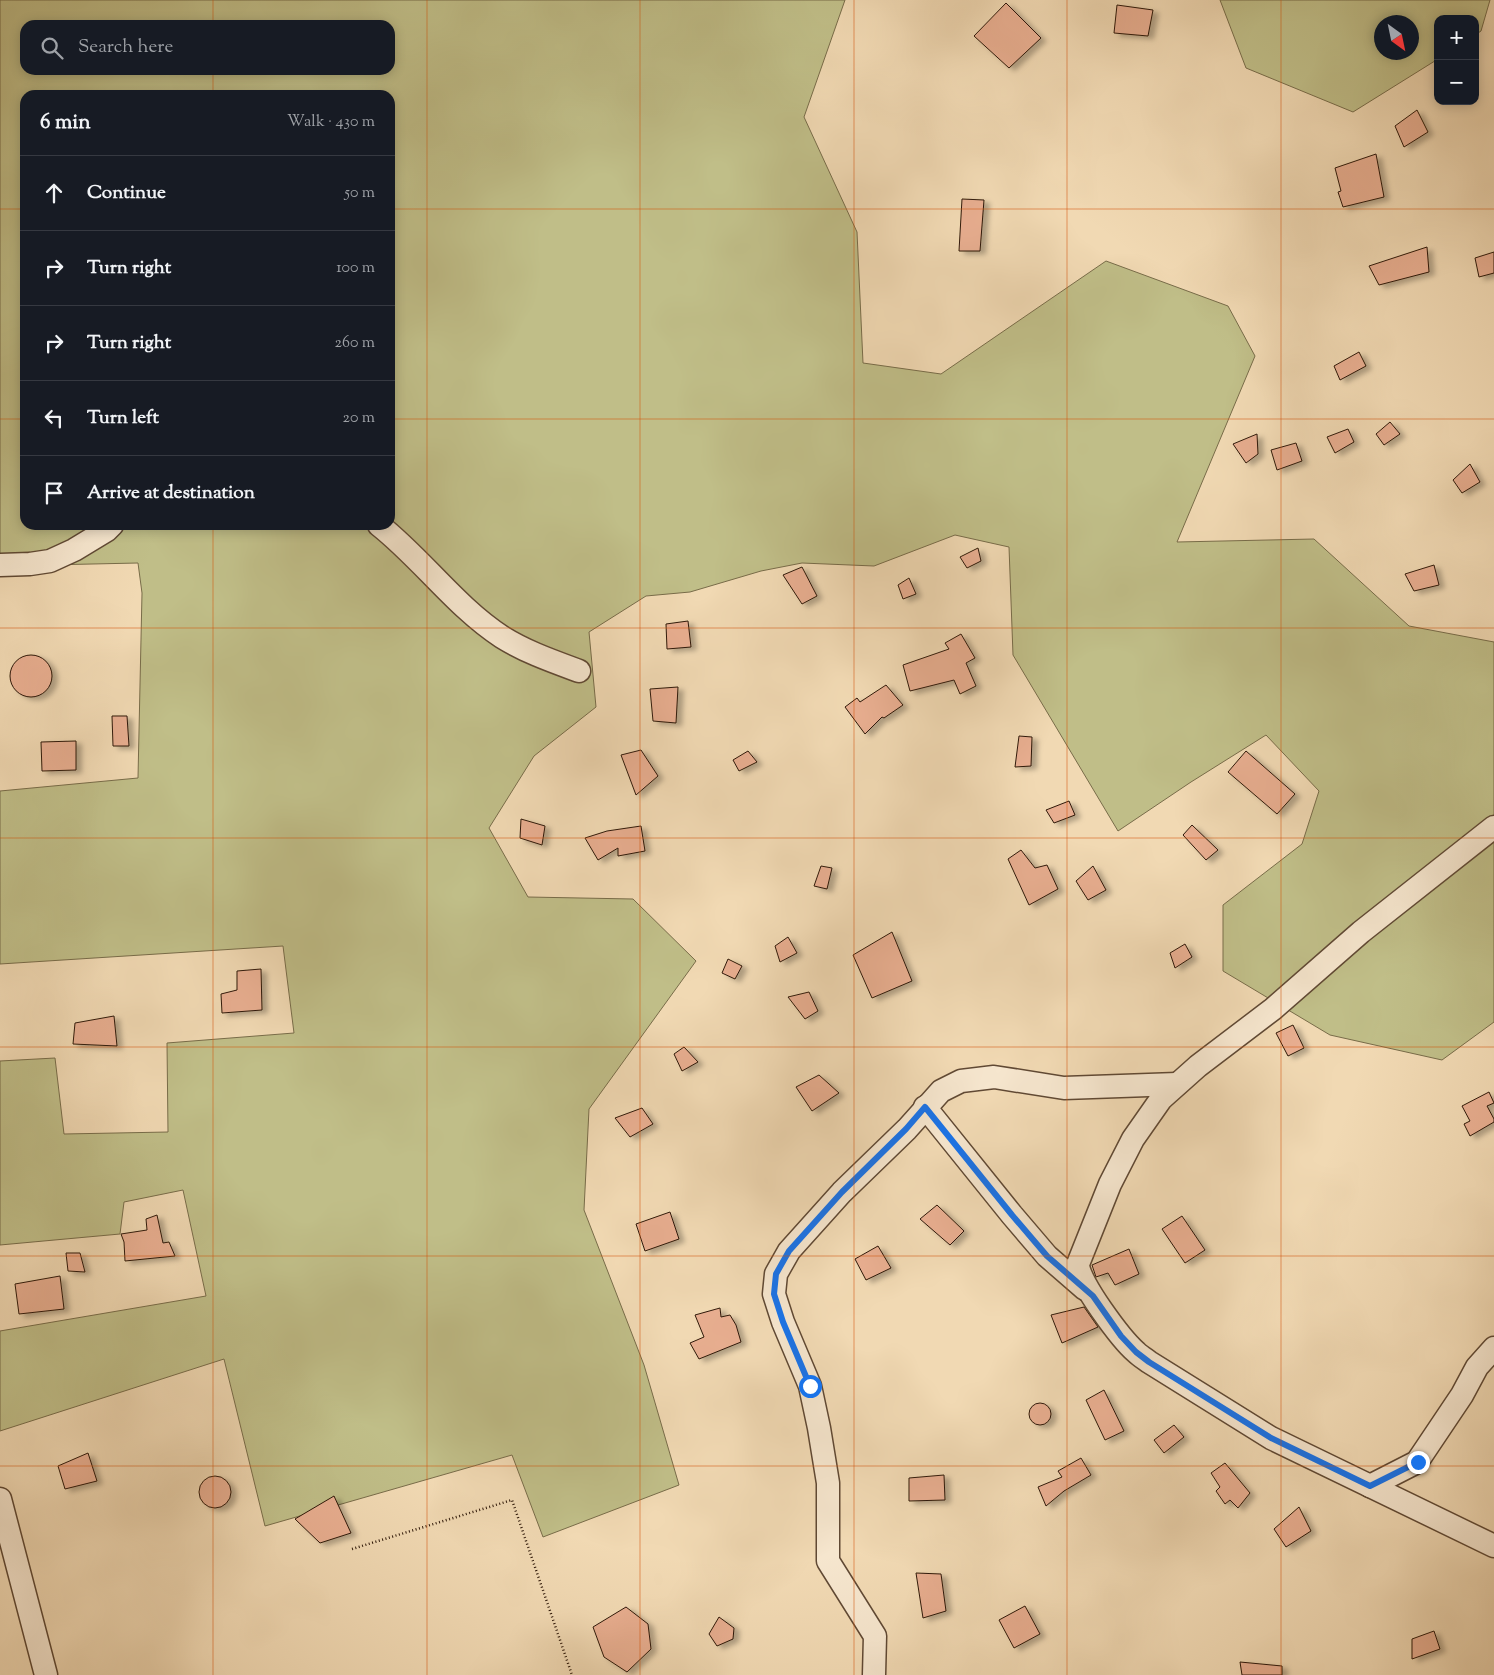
<!DOCTYPE html>
<html lang="en">
<head>
<meta charset="utf-8">
<style>
	:root { --surface:#171b24; --page:#242831; --text:#f1f3f6; --muted:#9ea1a6; --line:#363941 }
	body { margin:0; font-family:"Sorts Mill Goudy",serif; background:var(--page); color:var(--text) }
	.controls { position:absolute; right:15px; top:15px; display:grid; overflow:hidden; border-radius:10px; box-shadow:0 2px 12px #0003 }
	.controls button { width:45px; height:45px; display:grid; place-items:center; padding:0; border:0; border-bottom:1px solid var(--line); background:var(--surface); color:var(--text); font:25px sans-serif }
	.compass { position:absolute; left:1374px; top:15px; width:45px; height:45px; border-radius:50%; background:var(--surface); box-shadow:0 2px 12px #0003; rotate:147deg }
	.stop { position:absolute; width:15px; height:15px; margin:-11px; border:4px solid #1a73e8; border-radius:50%; background:#fff }
	.stop.end { background:#1a73e8; border-color:#fff; box-shadow:0 1px 5px #0008 }
	.list { margin:0; padding:0; list-style:none }
	h2 { display:flex; justify-content:space-between; align-items:center; height:65px; margin:0; padding:0 20px; font-size:21px }
	h2 small { font-size:16px; font-weight:400; color:var(--muted) }
	.list li { display:grid; grid-template-columns:32px 1fr auto; gap:15px; align-items:center; box-sizing:border-box; height:75px; padding:0 20px; border-top:1px solid var(--line) }
	.list b { display:block; font-size:19px; white-space:nowrap }
	.list em { font-size:16px; font-style:normal; color:var(--muted) }
	.icon { flex:none; width:28px; height:28px; fill:none; stroke:currentColor; stroke-width:2; stroke-linecap:round; stroke-linejoin:round }
	.map { position:relative; flex:none; width:1494px; height:1675px; overflow:hidden }
	.search { position:absolute; background:var(--surface); box-shadow:0 2px 12px #0003; left:20px; top:20px; width:375px; height:55px; display:flex; align-items:center; gap:12px; box-sizing:border-box; padding:0 18px; border-radius:15px; color:var(--muted); font-size:19px }
	.panel { position:absolute; background:var(--surface); box-shadow:0 2px 12px #0003; left:20px; top:90px; width:375px; height:440px; border-radius:15px }
	.map>svg:first-child { display:block }
	.green { fill:#c0be88; stroke:#786c49; fill-rule:evenodd }
	.building { fill:#e8ae90; stroke:#2f190a; filter:url(#shadow) }
	.lines { fill:none; stroke-linecap:round; stroke-linejoin:round }
	.minor-casing { stroke:#604934; stroke-width:25 }
	.path { stroke:#2f190a; stroke-width:2.5; stroke-dasharray:1 2.5; stroke-linecap:butt }
	.minor { stroke:#f6e6ce; stroke-width:22 }
	.route { stroke:#1a73e8; stroke-width:6 }
	.grid { fill:none; stroke:#d6530c; stroke-width:1; stroke-opacity:0.55 }
</style>
</head>
<body>
<div class="map">
<svg width="1494" height="1675" viewBox="0 0 1494 1675">
	<defs>
		<filter id="shadow"><feDropShadow dx="5.5" dy="3" stdDeviation="2.5" flood-color="#0004"/></filter>
	</defs>
	<rect width="100%" height="100%" fill="#f1d9b3"/>
	<filter id="stains"><feTurbulence type="fractalNoise" baseFrequency=".004" numOctaves="4"/><feColorMatrix values="0 0 0 0 .2 0 0 0 0 .09 0 0 0 0 .02 0 0 0 .5 -.17"/></filter>
	<radialGradient id="worn" r=".72"><stop offset=".6" stop-color="#630" stop-opacity="0"/><stop offset="1" stop-color="#630" stop-opacity=".3"/></radialGradient>
	<g class="green">
		<path d="M0 0H845L804 117 857 232 863 363 941 374 1106 261 1228 306 1255 356 1177 542 1314 539 1409 626 1494 642V1022L1442 1060 1330 1035 1223 971V905L1302 844 1319 791 1266 735 1191 782 1118 831 1013 655 1009 547 955 535 874 566 802 563 761 571 690 592 646 596 589 632 596 707 534 756 489 828 528 897 633 899 696 961 589 1109 584 1210 644 1365 679 1485 543 1537 512 1455 265 1526 224 1359 0 1431V1331L206 1296 183 1190 124 1202 120 1234 0 1245V1061L55 1058 64 1134 168 1132 167 1043 294 1033 283 946 0 964V791L138 778 142 593 138 563 0 566ZM25 25H390V70H25ZM25 95H390V525H25Z"/>
		<path d="M1220 0H1490L1481 31 1475 35V19H1438V59L1353 112 1246 68ZM1412 22V52H1382V22Z"/>
	</g>
	<g class="building">
		<polygon points="1006,3 1041,38 1009,68 974,36"/>
		<polygon points="1117,5 1153,10 1148,36 1114,33"/>
		<polygon points="1417,110 1428,132 1404,147 1395,126"/>
		<polygon points="1376,154 1384,197 1343,207 1338,192 1341,191 1335,168"/>
		<polygon points="962,199 984,200 980,251 959,251"/>
		<polygon points="1427,247 1429,272 1379,285 1369,266"/>
		<polygon points="1494,252 1494,273 1479,277 1475,258"/>
		<polygon points="1359,352 1366,366 1340,380 1334,366"/>
		<polygon points="1390,422 1400,434 1384,445 1376,434"/>
		<polygon points="1348,429 1354,442 1335,453 1327,437"/>
		<polygon points="1257,434 1258,454 1246,463 1233,444"/>
		<polygon points="1296,443 1302,461 1277,470 1271,450"/>
		<polygon points="1470,464 1480,482 1462,493 1453,480"/>
		<polygon points="978,548 981,561 967,568 960,557"/>
		<polygon points="1434,565 1439,585 1414,591 1405,574"/>
		<polygon points="802,567 817,596 802,604 783,575"/>
		<polygon points="909,578 916,594 903,599 898,585"/>
		<polygon points="688,621 691,647 667,649 666,624"/>
		<polygon points="961,634 975,658 966,663 976,686 960,694 954,680 910,691 903,665 949,649 945,643"/>
		<circle cx="31" cy="676" r="21"/>
		<polygon points="886,685 903,705 884,718 882,717 865,734 845,707 857,698 860,702"/>
		<polygon points="678,687 676,723 653,721 650,689"/>
		<polygon points="112,716 127,716 129,746 113,746"/>
		<polygon points="1019,736 1032,737 1031,766 1015,767"/>
		<polygon points="76,741 76,770 42,771 41,742"/>
		<polygon points="641,750 658,776 636,795 621,755"/>
		<polygon points="748,751 757,762 739,771 733,760"/>
		<polygon points="1246,751 1295,794 1277,814 1228,772"/>
		<polygon points="1069,801 1075,815 1054,823 1046,810"/>
		<polygon points="521,819 545,826 542,845 520,838"/>
		<polygon points="1192,825 1218,850 1206,860 1183,835"/>
		<polygon points="641,826 645,851 618,856 618,848 598,860 585,838 607,831"/>
		<polygon points="1021,850 1035,868 1047,865 1058,889 1029,905 1008,859"/>
		<polygon points="821,866 832,868 827,889 814,886"/>
		<polygon points="1093,866 1106,890 1088,900 1076,881"/>
		<polygon points="892,932 912,981 872,998 853,955"/>
		<polygon points="788,937 797,953 780,962 775,946"/>
		<polygon points="1185,944 1192,957 1175,968 1170,953"/>
		<polygon points="728,959 742,966 735,979 722,973"/>
		<polygon points="261,969 262,1010 222,1013 221,994 237,990 237,971"/>
		<polygon points="809,992 818,1011 805,1019 788,997"/>
		<polygon points="114,1016 117,1046 73,1044 75,1023"/>
		<polygon points="1293,1025 1304,1048 1288,1056 1276,1033"/>
		<polygon points="684,1047 698,1062 682,1071 674,1054"/>
		<polygon points="819,1075 839,1093 812,1111 796,1087"/>
		<polygon points="1489,1092 1494,1103 1487,1106 1494,1119 1494,1122 1470,1136 1464,1124 1470,1121 1462,1106"/>
		<polygon points="642,1108 653,1124 630,1137 615,1118"/>
		<polygon points="937,1205 964,1231 950,1245 920,1219"/>
		<polygon points="670,1212 679,1239 645,1251 636,1224"/>
		<polygon points="157,1215 163,1243 169,1242 175,1256 125,1261 124,1242 121,1234 147,1230 146,1219"/>
		<polygon points="1182,1216 1205,1250 1185,1263 1162,1229"/>
		<polygon points="878,1246 891,1268 866,1280 855,1259"/>
		<polygon points="1129,1249 1139,1274 1115,1285 1108,1273 1096,1277 1092,1265"/>
		<polygon points="66,1253 80,1253 85,1272 68,1271"/>
		<polygon points="60,1276 64,1309 19,1314 15,1284"/>
		<polygon points="1084,1307 1098,1327 1062,1343 1051,1315"/>
		<polygon points="720,1308 721,1317 730,1315 736,1325 741,1342 699,1359 690,1343 704,1337 695,1315"/>
		<polygon points="1104,1390 1124,1431 1105,1440 1086,1400"/>
		<circle cx="1040" cy="1414" r="11"/>
		<polygon points="1174,1425 1184,1437 1164,1453 1154,1440"/>
		<polygon points="88,1453 97,1481 65,1489 58,1466"/>
		<polygon points="1081,1458 1091,1475 1064,1491 1046,1506 1038,1487 1062,1477 1058,1471"/>
		<polygon points="1225,1463 1250,1493 1238,1508 1230,1500 1225,1504 1216,1491 1220,1487 1211,1473"/>
		<polygon points="944,1475 945,1500 909,1501 909,1478"/>
		<circle cx="215" cy="1492" r="16"/>
		<polygon points="334,1496 351,1533 320,1543 295,1519"/>
		<polygon points="1299,1507 1311,1531 1286,1547 1274,1529"/>
		<polygon points="916,1573 941,1574 946,1611 923,1618"/>
		<polygon points="1025,1606 1040,1634 1014,1648 999,1620"/>
		<polygon points="626,1607 648,1624 651,1649 627,1672 604,1657 593,1627"/>
		<polygon points="719,1617 734,1628 733,1639 717,1646 709,1634"/>
		<polygon points="1434,1631 1440,1649 1412,1659 1412,1639"/>
		<polygon points="1240,1662 1282,1666 1282,1675 1242,1675"/>
	</g>
	<g class="lines">
		<defs>
			<g id="minor">
				<path d="M379 525C422 559 456 607 502 637 526 652 552 661 579 671"/>
				<polyline points="0,565 30,564 50,561 74,550 107,530 112,525"/>
				<path d="M1494 827 1361 932 1273 1009 1198 1066 1161 1099 1133 1139 1110 1184 1078 1264C1078 1282 1122 1340 1136 1352 1140 1356 1145 1359 1149 1362L1271 1438 1494 1546"/>
				<polyline points="925,1107 1012,1215 1047,1256 1085,1289"/>
				<polyline points="1370,1486 1417,1462 1462,1395 1477,1367 1494,1348"/>
				<polyline points="0,1499 46,1675"/>
				<polyline points="874,1675 875,1636 828,1561 828,1483 819,1428 810,1386 783,1322 774,1294 776,1274 789,1251 842,1192 907,1129 941,1091 961,1081 994,1077 1064,1088 1177,1084"/>
			</g>
		</defs>
		<use href="#minor" class="minor-casing"/>
		<polyline class="path" points="352,1549 512,1500 572,1675"/>
		<use href="#minor" class="minor"/>
	</g>
	<g class="lines">
		<polyline class="route" points="810,1386 783,1322 774,1294 776,1274 789,1251 842,1192 906,1129 925,1107 1012,1215 1047,1256 1093,1296 1121,1336 1136,1352 1149,1362 1271,1438 1370,1486 1418,1462"/>
	</g>
	<path class="grid" d="M213 0V25M427 0V1675M640 0V1675M854 0V1675M1067 0V1675M1281 0V1675M213 70V95M0 209H25M390 209H1494M0 419H25M390 419H1494M213 525V1675M0 628H1494M0 838H1494M0 1047H1494M0 1256H1494M0 1466H1494"/>
	<rect width="100%" height="100%" filter="url(#stains)"/>
	<rect width="100%" height="100%" fill="url(#worn)"/>
</svg>
<div class="controls">
<button>+</button>
<button>−</button>
</div>
<svg class="compass" viewBox="-18 -18 36 36"><path d="M0-13l5 13h-10z" fill="#e53935"/><path d="M0 13l5-13h-10z" fill="#9ea1a6"/></svg>
<div class="stop" style="left:810px;top:1386px"></div>
<div class="stop end" style="left:1418px;top:1462px"></div>
<div class="search"><svg class="icon" aria-label="search" viewBox="0 0 24 24"><circle cx="10" cy="10" r="6"/><path d="M15 15l6 6"/></svg>Search here</div>
<section class="panel">
<h2>6 min<small>Walk · 430 m</small></h2>
<ul class="list">
<li><svg class="icon" aria-label="ahead" viewBox="0 0 24 24"><path d="M12 20V5M6 11l6-6 6 6"/></svg><div><b>Continue</b></div><em>50 m</em></li>
<li><svg class="icon" aria-label="right" viewBox="0 0 24 24"><path d="M7 20v-9h11M14 6l5 5-5 5"/></svg><div><b>Turn right</b></div><em>100 m</em></li>
<li><svg class="icon" aria-label="right" viewBox="0 0 24 24"><path d="M7 20v-9h11M14 6l5 5-5 5"/></svg><div><b>Turn right</b></div><em>260 m</em></li>
<li><svg class="icon" aria-label="left" viewBox="0 0 24 24"><path d="M17 20v-9H6M10 6l-5 5 5 5"/></svg><div><b>Turn left</b></div><em>20 m</em></li>
<li><svg class="icon" aria-label="arrive" viewBox="0 0 24 24"><path d="M6 21V4h12l-3 4 3 4H6"/></svg><div><b>Arrive at destination</b></div></li>
</ul>
</section>
</div>
</body>
</html>
